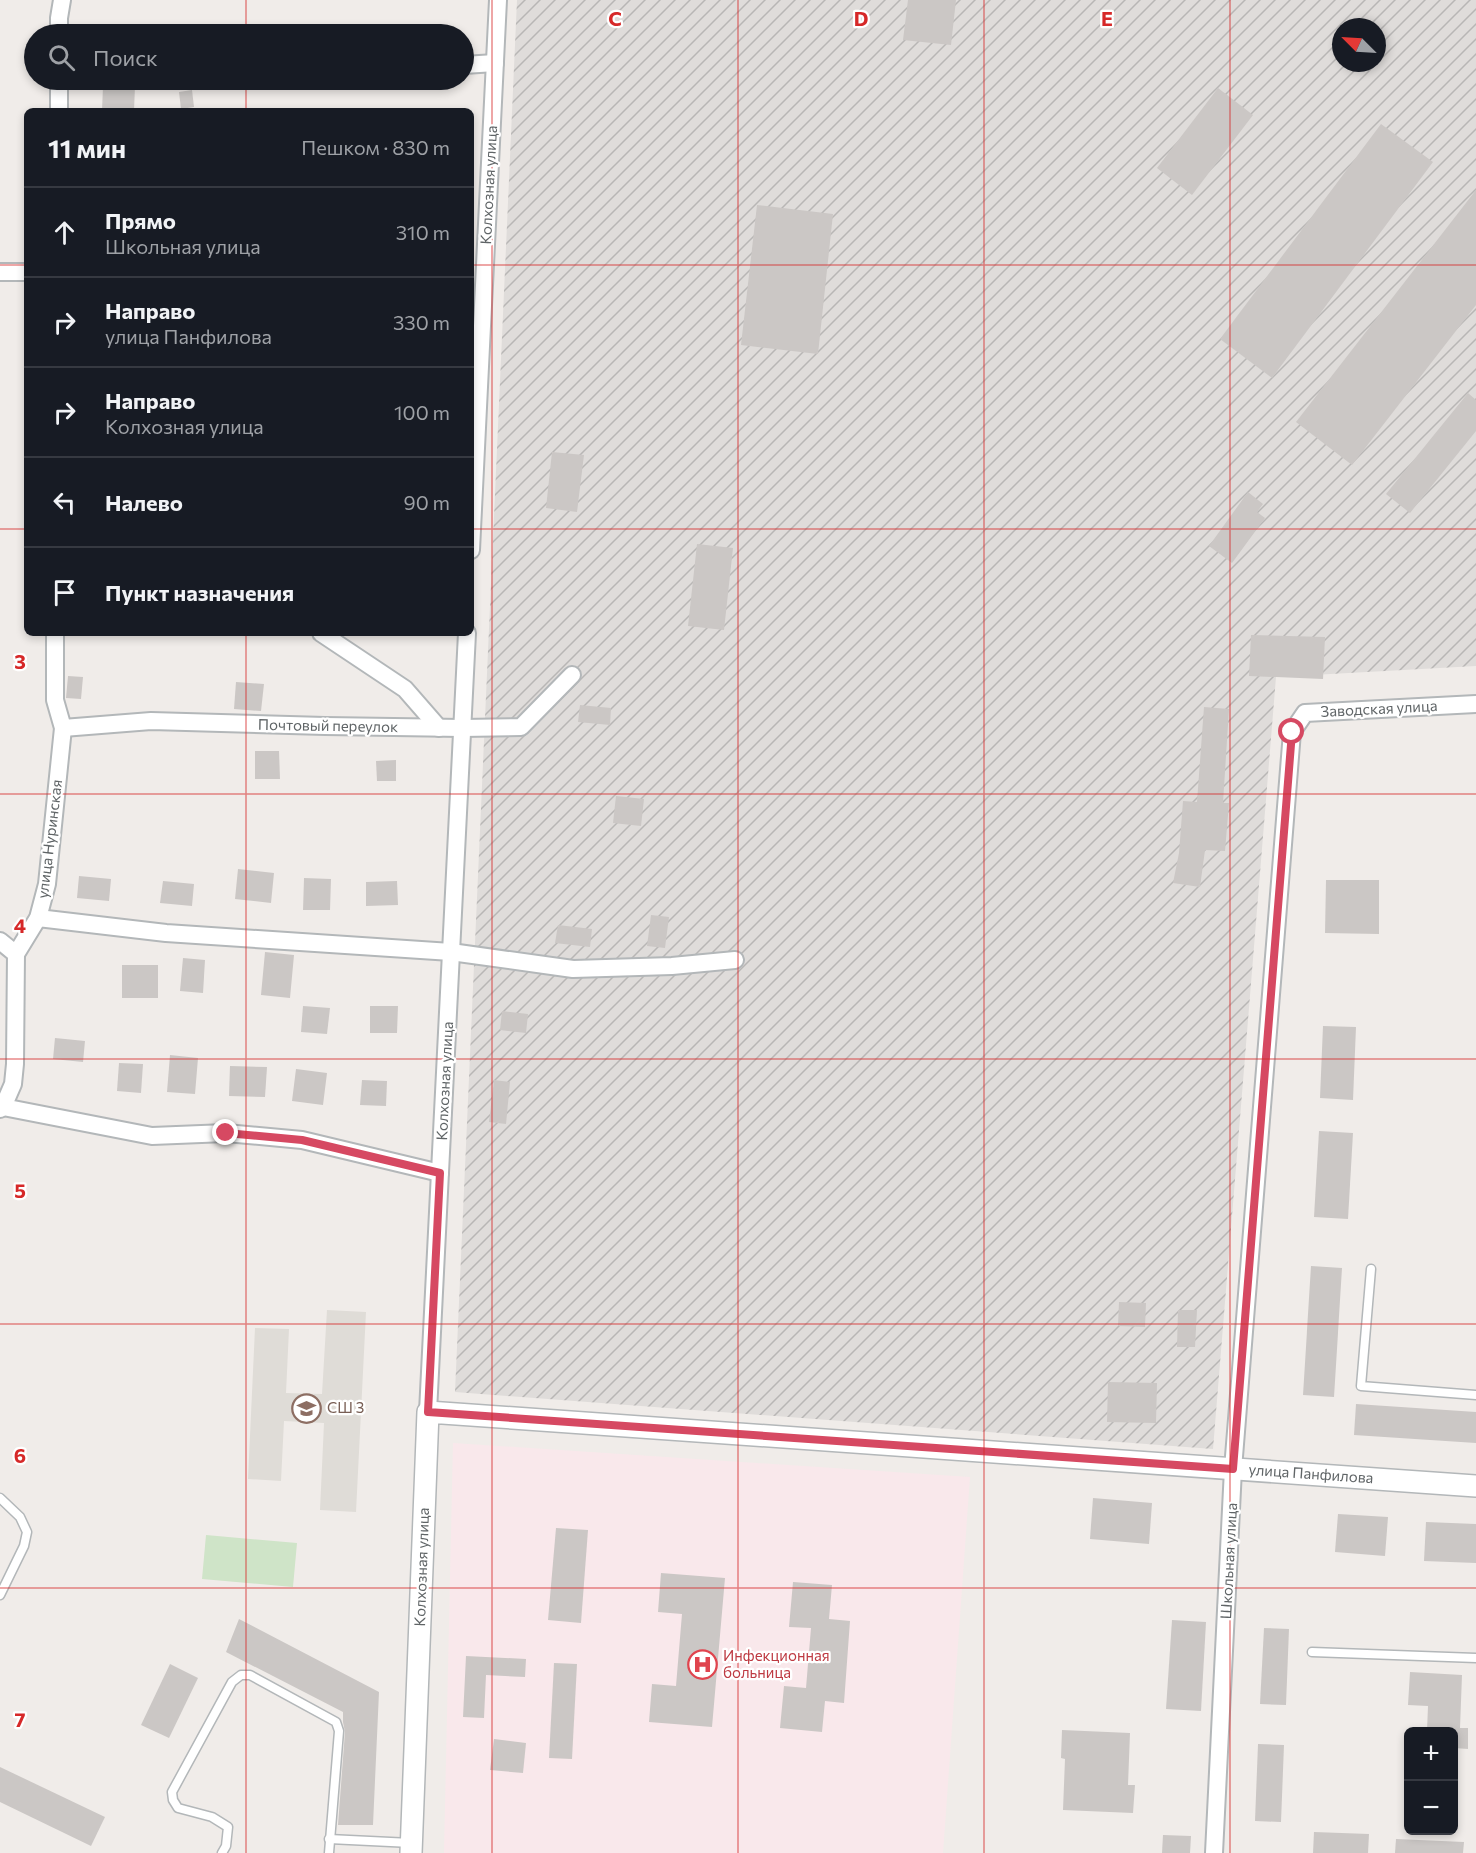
<!DOCTYPE html>
<html lang="ru">
<head>
<meta charset="utf-8">
<style>
	:root { --surface:#171b24; --page:#20242c; --text:#f1f3f6; --muted:#9ea1a6; --line:#363941 }
	body { margin:0; font-family:Commissioner,sans-serif; background:var(--page); color:var(--text) }
	.controls { position:absolute; right:18px; bottom:18px; display:grid; overflow:hidden; border-radius:9px; box-shadow:0 3px 9px #0003 }
	.controls button { width:54px; height:54px; display:grid; place-items:center; padding:0; border:0; border-bottom:2px solid var(--line); background:var(--surface); color:var(--text); font:30px sans-serif }
	.compass { position:absolute; left:1332px; top:18px; width:54px; height:54px; border-radius:50%; background:var(--surface); box-shadow:0 3px 9px #0003; rotate:294deg }
	.stop { position:absolute; width:18px; height:18px; margin:-14px; border:4px solid #d64962; border-radius:50%; background:#fff }
	.stop.end { background:#d64962; border-color:#fff; box-shadow:0 2px 6px #0008 }
	.list { margin:0; padding:0; list-style:none }
	h2 { display:flex; justify-content:space-between; align-items:center; height:78px; margin:0; padding:0 24px; font-size:26px }
	h2 small { font-size:20px; font-weight:400; color:var(--muted) }
	.list li { display:grid; grid-template-columns:39px 1fr auto; gap:18px; align-items:center; box-sizing:border-box; height:90px; padding:0 24px; border-top:2px solid var(--line) }
	.list b { display:block; font-size:22px; white-space:nowrap }
	.list p { margin:0; font-size:20px; white-space:nowrap; color:var(--muted) }
	.list em { font-size:20px; font-style:normal; color:var(--muted) }
	.icon { flex:none; width:33px; height:33px; fill:none; stroke:currentColor; stroke-width:2; stroke-linecap:round; stroke-linejoin:round }
	.map { position:relative; flex:none; width:1476px; height:1853px; overflow:hidden }
	.search { position:absolute; background:var(--surface); box-shadow:0 3px 9px #0003; left:24px; top:24px; width:450px; height:66px; display:flex; align-items:center; gap:15px; box-sizing:border-box; padding:0 21px; border-radius:33px; color:var(--muted); font-size:22px }
	.panel { position:absolute; background:var(--surface); box-shadow:0 3px 9px #0003; left:24px; top:108px; width:450px; height:528px; border-radius:9px }
	.map>svg:first-child { display:block }
	.industrial { fill:url(#industrial-furrows); fill-rule:evenodd }
	.education { fill:#dfdcd7 }
	.medical { fill:#f9e8eb }
	.park { fill:#cfe4c8 }
	.building { fill:#cbc7c5 }
	.lines { fill:none; stroke-linecap:round; stroke-linejoin:round }
	.service-casing { stroke:#b3b7b9; stroke-width:11 }
	.minor-casing { stroke:#b3b7b9; stroke-width:20 }
	.tertiary-casing { stroke:#b3b7b9; stroke-width:24 }
	.service { stroke:#fff; stroke-width:8 }
	.minor { stroke:#fff; stroke-width:16 }
	.tertiary { stroke:#fff; stroke-width:21 }
	.route { stroke:#d64962; stroke-width:8 }
	.grid { fill:none; stroke:#d62828; stroke-width:1.5; stroke-opacity:0.55 }
	.labels { text-anchor:middle; stroke-width:4.5; stroke-linejoin:round; paint-order:stroke }
	.street-label { font-size:15px; fill:#606567; stroke:#fff }
	.education-label { font-size:15px; fill:#785e54; stroke:#fff; text-anchor:start }
	.health-label { font-size:15px; fill:#be3a42; stroke:#fff; text-anchor:start }
	.grid-label { font-size:20px; text-anchor:middle; font-weight:bold; fill:#d62828; stroke:#fff; stroke-width:4.5; stroke-linejoin:round; paint-order:stroke }
</style>
</head>
<body>
<div class="map">
<svg width="1476" height="1853" viewBox="0 0 1476 1853">
	<defs>
		<pattern id="industrial-furrows" width="10" height="10" patternUnits="userSpaceOnUse" patternTransform="scale(1.5)"><rect width="10" height="10" fill="#dfdcda"/><path d="M-1 1l2-2M0 10L10 0M9 11l2-2" fill="none" stroke="#b8b6b5"/></pattern>
	</defs>
	<rect width="100%" height="100%" fill="#f0ece9"/>
	<path class="industrial" d="M517 0H1476V666L1276 677 1213 1449 455 1392ZM1341 27H1377V63H1341Z"/>
	<polygon class="education" points="327,1310 366,1312 356,1512 320,1510 324,1423 284,1421 281,1481 248,1479 255,1328 289,1329 286,1393 322,1394"/>
	<polygon class="medical" points="453,1443 970,1477 943,1853 444,1853"/>
	<polygon class="park" points="206,1535 297,1543 293,1587 202,1579"/>
	<g class="building">
		<polygon points="908,0 956,0 951,45 903,40"/>
		<polygon points="103,86 135,86 134,111 102,111"/>
		<polygon points="1218,88 1253,115 1192,195 1157,168"/>
		<polygon points="192,90 194,107 181,109 179,92"/>
		<polygon points="1381,124 1433,162 1272,378 1220,339"/>
		<polygon points="1476,190 1476,305 1352,465 1296,422"/>
		<polygon points="757,205 833,214 818,354 741,345"/>
		<polygon points="1468,393 1476,400 1476,431 1410,513 1386,494"/>
		<polygon points="552,452 584,455 577,512 546,508"/>
		<polygon points="1248,492 1263,504 1257,512 1265,518 1232,563 1209,546"/>
		<polygon points="697,544 733,548 724,630 688,626"/>
		<polygon points="1251,635 1325,637 1323,679 1249,676"/>
		<polygon points="68,676 83,677 81,699 66,698"/>
		<polygon points="236,682 264,684 261,711 234,709"/>
		<polygon points="580,705 611,708 610,725 578,722"/>
		<polygon points="1204,707 1229,709 1223,803 1229,803 1225,851 1205,850 1200,887 1173,883 1179,853 1183,801 1197,802"/>
		<polygon points="255,751 279,751 280,779 255,779"/>
		<polygon points="396,760 396,781 377,781 376,761"/>
		<polygon points="616,796 644,799 641,826 613,823"/>
		<polygon points="238,869 274,873 271,903 235,899"/>
		<polygon points="79,876 111,879 109,901 77,898"/>
		<polygon points="304,878 331,879 330,910 303,910"/>
		<polygon points="1326,880 1379,880 1379,934 1325,933"/>
		<polygon points="163,881 194,884 192,906 160,903"/>
		<polygon points="397,881 398,905 366,906 366,882"/>
		<polygon points="651,915 669,917 665,948 647,946"/>
		<polygon points="558,925 592,929 590,947 555,943"/>
		<polygon points="265,952 294,955 290,998 261,995"/>
		<polygon points="183,958 205,960 203,993 180,991"/>
		<rect x="122" y="965" width="36" height="33"/>
		<polygon points="303,1006 330,1008 327,1034 301,1032"/>
		<polygon points="370,1006 398,1006 397,1033 370,1033"/>
		<polygon points="502,1011 528,1014 526,1033 500,1030"/>
		<polygon points="1323,1026 1356,1027 1353,1100 1320,1098"/>
		<polygon points="55,1038 85,1041 83,1062 53,1059"/>
		<polygon points="170,1055 198,1058 195,1094 167,1092"/>
		<polygon points="119,1063 143,1064 141,1093 117,1091"/>
		<polygon points="230,1066 267,1067 265,1097 229,1096"/>
		<polygon points="296,1069 327,1073 323,1105 292,1101"/>
		<polygon points="362,1080 387,1081 386,1106 360,1105"/>
		<polygon points="494,1080 510,1082 506,1124 489,1122"/>
		<polygon points="1319,1131 1353,1133 1348,1219 1314,1217"/>
		<polygon points="1311,1266 1342,1268 1334,1397 1303,1395"/>
		<polygon points="1119,1302 1146,1303 1145,1327 1118,1326"/>
		<polygon points="1178,1310 1197,1310 1195,1347 1177,1347"/>
		<polygon points="1108,1382 1157,1383 1156,1423 1107,1422"/>
		<polygon points="1356,1404 1476,1412 1476,1443 1354,1435"/>
		<polygon points="1093,1498 1152,1503 1149,1544 1090,1539"/>
		<polygon points="1338,1514 1388,1517 1385,1556 1335,1552"/>
		<polygon points="1426,1522 1476,1524 1476,1563 1424,1561"/>
		<polygon points="556,1528 588,1530 581,1623 548,1620"/>
		<polygon points="661,1573 725,1578 712,1727 649,1722 652,1684 676,1686 682,1614 658,1612"/>
		<polygon points="793,1582 832,1585 829,1619 850,1621 844,1703 825,1701 822,1732 780,1728 784,1686 806,1688 811,1628 789,1627"/>
		<polygon points="239,1619 379,1692 373,1825 338,1825 345,1732 343,1722 343,1712 226,1652"/>
		<polygon points="1172,1620 1206,1622 1201,1711 1166,1709"/>
		<polygon points="1264,1628 1289,1629 1286,1705 1260,1704"/>
		<polygon points="466,1656 526,1659 525,1677 486,1675 484,1718 463,1717"/>
		<polygon points="554,1663 577,1664 572,1759 549,1758"/>
		<polygon points="170,1664 198,1678 169,1738 141,1725"/>
		<polygon points="1410,1672 1462,1675 1460,1728 1468,1728 1468,1749 1454,1748 1454,1731 1427,1731 1428,1706 1408,1705"/>
		<polygon points="1062,1730 1130,1733 1128,1785 1135,1785 1133,1813 1063,1810 1065,1759 1061,1758"/>
		<polygon points="494,1739 526,1743 523,1773 490,1770"/>
		<polygon points="1258,1744 1284,1745 1281,1822 1255,1821"/>
		<polygon points="0,1767 105,1817 91,1846 0,1802"/>
		<polygon points="1314,1832 1369,1834 1368,1853 1313,1853"/>
		<polygon points="1163,1835 1191,1836 1190,1853 1162,1853"/>
		<polygon points="1396,1839 1464,1842 1463,1853 1395,1853"/>
	</g>
	<g class="lines">
		<defs>
			<g id="service">
				<polyline points="1371,1269 1361,1386 1476,1395"/>
				<polyline points="0,1498 20,1517 27,1532 24,1546 0,1595"/>
				<polyline points="1312,1652 1476,1658"/>
				<polyline points="329,1839 411,1843"/>
				<polyline points="222,1853 226,1846 228,1827 212,1817 178,1808 173,1800 172,1792 232,1682 241,1675 250,1675 336,1722 339,1731 329,1853"/>
			</g>
			<g id="minor">
				<polyline points="59,34 59,18 62,0"/>
				<polyline points="464,65 495,63"/>
				<polyline points="59,80 59,111"/>
				<polyline points="0,272 27,272"/>
				<polyline points="471,550 498,0"/>
				<polyline points="321,633 405,689 439,728"/>
				<polyline points="63,728 151,721 325,726 462,728 521,727 572,675"/>
				<polyline points="38,918 166,933 451,952 573,969 672,966 735,960"/>
				<polyline points="0,941 16,954"/>
				<polyline points="3,1107 152,1136 226,1133 302,1140 440,1173"/>
				<polyline points="0,1109 3,1107 13,1084 15,1064 16,954 38,918 47,884 63,728 55,700 55,633"/>
				<polyline points="428,1412 467,633"/>
				<polyline points="1214,1853 1233,1469 1292,732 1305,713 1476,704"/>
			</g>
			<polyline id="tertiary" points="411,1853 428,1412 1476,1486"/>
		</defs>
		<use href="#service" class="service-casing"/>
		<use href="#minor" class="minor-casing"/>
		<use href="#tertiary" class="tertiary-casing"/>
		<use href="#service" class="service"/>
		<use href="#minor" class="minor"/>
		<use href="#tertiary" class="tertiary"/>
	</g>
	<g class="lines">
		<polyline class="route" points="226,1133 302,1140 440,1173 428,1412 1233,1469 1292,732"/>
	</g>
	<path class="grid" d="M246 0V34M492 0V1853M738 0V1853M984 0V1853M1230 0V1853M246 80V111M0 265H27M471 265H1476M0 529H27M471 529H1476M246 633V1853M0 794H1476M0 1059H1476M0 1324H1476M0 1588H1476"/>
	<defs>
		<symbol id="school-ring" viewBox="-11 -11 22 22"><circle r="9.5" fill="#fff" stroke="#8d6e63" stroke-width="1.5"/><path d="M0-5L7-2L0 1L-7-2ZM-4 1L0 2.5L4 1V4Q0 6-4 4Z" fill="#8d6e63"/></symbol>
		<symbol id="hospital-ring" viewBox="-11 -11 22 22"><circle r="9.5" fill="#fff" stroke="#e0444e" stroke-width="1.5"/><path d="M-5-5h3v3.5h4V-5h3V5h-3V1.5h-4V5h-3Z" fill="#e0444e"/></symbol>
	</defs>
	<g fill-rule="evenodd">
		<use href="#school-ring" x="290" y="1392" width="33" height="33"/>
		<use href="#hospital-ring" x="686" y="1648" width="33" height="33"/>
	</g>
	<g class="labels">
		<g class="street-label">
			<text transform="translate(489 185) rotate(-87)" y="5">Колхозная улица</text>
			<text transform="translate(1379 709) rotate(-3)" y="5">Заводская улица</text>
			<text transform="translate(328 726) rotate(1)" y="5">Почтовый переулок</text>
			<text transform="translate(50 839) rotate(-83)" y="5">улица Нуринская</text>
			<text transform="translate(445 1081) rotate(-87)" y="5">Колхозная улица</text>
			<text transform="translate(1311 1474) rotate(4)" y="5">улица Панфилова</text>
			<text transform="translate(1229 1561) rotate(-87)" y="5">Школьная улица</text>
			<text transform="translate(422 1567) rotate(-88)" y="5">Колхозная улица</text>
		</g>
		<g class="education-label">
			<text x="327" y="1413">СШ 3</text>
		</g>
		<g class="health-label">
			<text x="723" y="1661">Инфекционная<tspan x="723" dy="17">больница</tspan></text>
		</g>
	</g>
	<g class="grid-label">
		<text x="615" y="26">C</text>
		<text x="861" y="26">D</text>
		<text x="1107" y="26">E</text>
		<text x="20" y="669">3</text>
		<text x="20" y="933">4</text>
		<text x="20" y="1198">5</text>
		<text x="20" y="1463">6</text>
		<text x="20" y="1727">7</text>
	</g>
</svg>
<div class="controls">
<button>+</button>
<button>−</button>
</div>
<svg class="compass" viewBox="-18 -18 36 36"><path d="M0-13l5 13h-10z" fill="#e53935"/><path d="M0 13l5-13h-10z" fill="#9ea1a6"/></svg>
<div class="stop" style="left:1292px;top:732px"></div>
<div class="stop end" style="left:226px;top:1133px"></div>
<div class="search"><svg class="icon" aria-label="search" viewBox="0 0 24 24"><circle cx="10" cy="10" r="6"/><path d="M15 15l6 6"/></svg>Поиск</div>
<section class="panel">
<h2>11 мин<small>Пешком · 830 m</small></h2>
<ul class="list">
<li><svg class="icon" aria-label="ahead" viewBox="0 0 24 24"><path d="M12 20V5M6 11l6-6 6 6"/></svg><div><b>Прямо</b><p>Школьная улица</p></div><em>310 m</em></li>
<li><svg class="icon" aria-label="right" viewBox="0 0 24 24"><path d="M7 20v-9h11M14 6l5 5-5 5"/></svg><div><b>Направо</b><p>улица Панфилова</p></div><em>330 m</em></li>
<li><svg class="icon" aria-label="right" viewBox="0 0 24 24"><path d="M7 20v-9h11M14 6l5 5-5 5"/></svg><div><b>Направо</b><p>Колхозная улица</p></div><em>100 m</em></li>
<li><svg class="icon" aria-label="left" viewBox="0 0 24 24"><path d="M17 20v-9H6M10 6l-5 5 5 5"/></svg><div><b>Налево</b></div><em>90 m</em></li>
<li><svg class="icon" aria-label="arrive" viewBox="0 0 24 24"><path d="M6 21V4h12l-3 4 3 4H6"/></svg><div><b>Пункт назначения</b></div></li>
</ul>
</section>
</div>
</body>
</html>
